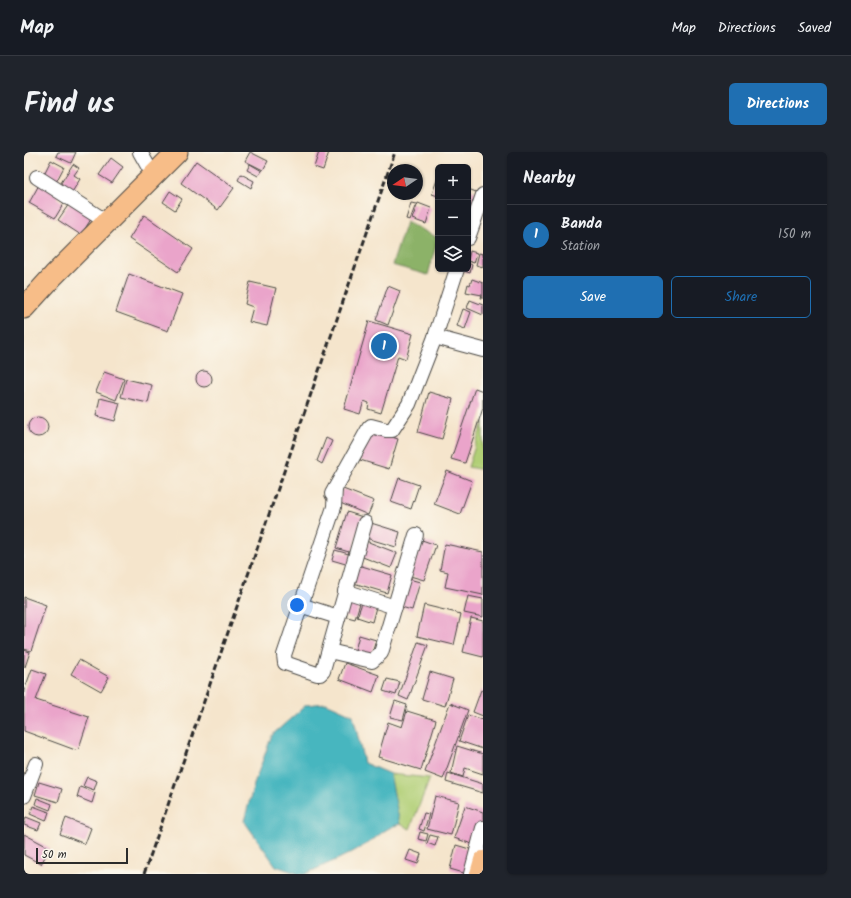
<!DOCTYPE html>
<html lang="en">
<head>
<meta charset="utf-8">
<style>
	:root { --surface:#171b24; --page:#20242c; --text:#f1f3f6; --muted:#9ea1a6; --line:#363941; --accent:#1f6fb2 }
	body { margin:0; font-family:Kalam,sans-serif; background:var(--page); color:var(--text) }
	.controls { position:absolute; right:12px; top:12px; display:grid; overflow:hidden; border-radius:6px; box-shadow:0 1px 3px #0004 }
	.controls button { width:36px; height:36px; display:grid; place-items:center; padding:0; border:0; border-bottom:1px solid var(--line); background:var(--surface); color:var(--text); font:20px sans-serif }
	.compass { position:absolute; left:363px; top:12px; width:36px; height:36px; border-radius:50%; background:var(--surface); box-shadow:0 1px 3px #0004; rotate:257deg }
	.scale { position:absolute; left:12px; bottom:10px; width:92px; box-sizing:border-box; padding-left:4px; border:2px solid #2b2b2b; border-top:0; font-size:11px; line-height:14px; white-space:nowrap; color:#2b2b2b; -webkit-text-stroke:3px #fbf7ec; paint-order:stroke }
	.you { position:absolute; left:273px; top:453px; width:14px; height:14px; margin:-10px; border:3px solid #fff; border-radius:50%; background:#1a73e8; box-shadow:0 0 0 6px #1a73e833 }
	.badge { display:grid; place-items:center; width:26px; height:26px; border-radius:50%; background:var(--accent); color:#fff; font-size:13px; font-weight:700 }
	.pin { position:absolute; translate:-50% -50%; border:2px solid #fff; box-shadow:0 1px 4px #0006 }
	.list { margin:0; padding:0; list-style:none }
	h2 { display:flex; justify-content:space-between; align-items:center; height:52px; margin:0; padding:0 16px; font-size:17px }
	h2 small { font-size:13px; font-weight:400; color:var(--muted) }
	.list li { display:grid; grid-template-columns:26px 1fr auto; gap:12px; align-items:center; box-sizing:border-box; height:60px; padding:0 16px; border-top:1px solid var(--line) }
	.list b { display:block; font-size:15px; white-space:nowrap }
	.list p { margin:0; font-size:13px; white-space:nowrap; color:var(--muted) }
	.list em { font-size:13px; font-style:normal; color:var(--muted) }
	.actions { display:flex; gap:8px; padding:12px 16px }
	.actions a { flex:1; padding:9px 0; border:1px solid var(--accent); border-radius:6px; text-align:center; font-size:14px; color:var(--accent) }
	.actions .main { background:var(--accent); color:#fff }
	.icon { flex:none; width:22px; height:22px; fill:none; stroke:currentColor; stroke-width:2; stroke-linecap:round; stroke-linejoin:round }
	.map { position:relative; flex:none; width:459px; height:722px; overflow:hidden; border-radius:6px }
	header { display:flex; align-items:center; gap:24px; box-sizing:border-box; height:56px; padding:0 20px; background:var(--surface); border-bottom:1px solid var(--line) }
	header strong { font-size:19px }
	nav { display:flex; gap:22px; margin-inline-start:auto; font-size:14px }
	.intro { display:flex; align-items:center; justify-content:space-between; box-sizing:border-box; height:96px; padding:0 24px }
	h1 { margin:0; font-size:28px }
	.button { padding:10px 18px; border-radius:6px; background:var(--accent); color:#fff; font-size:14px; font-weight:700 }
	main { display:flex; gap:24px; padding:0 24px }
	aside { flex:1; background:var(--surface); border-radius:6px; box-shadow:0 1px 3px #0004 }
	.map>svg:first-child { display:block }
	.green { fill:#b1cf76; stroke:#6e7d50 }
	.forest { fill:#8cb267; stroke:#5c6e49 }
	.water { fill:#46b6bf; stroke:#387075 }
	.building { fill:#eaa4ca }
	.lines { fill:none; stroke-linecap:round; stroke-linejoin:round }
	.minor-casing { stroke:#494743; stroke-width:16 }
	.major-casing { stroke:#494743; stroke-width:20 }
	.highway-casing { stroke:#494743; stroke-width:23 }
	.minor { stroke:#fff; stroke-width:14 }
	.major { stroke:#f7bd88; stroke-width:18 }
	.highway { stroke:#f7bd88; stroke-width:21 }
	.rail { stroke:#2b2b2b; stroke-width:3; stroke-dasharray:6 3; stroke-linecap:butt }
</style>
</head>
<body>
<header>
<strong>Map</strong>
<nav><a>Map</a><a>Directions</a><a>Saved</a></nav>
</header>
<div class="intro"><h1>Find us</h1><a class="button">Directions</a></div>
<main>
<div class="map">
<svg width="459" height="722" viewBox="0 0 459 722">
	<rect width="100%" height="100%" fill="#fbf7ec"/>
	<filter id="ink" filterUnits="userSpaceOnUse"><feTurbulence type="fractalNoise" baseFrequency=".025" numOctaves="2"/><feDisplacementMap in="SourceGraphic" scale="8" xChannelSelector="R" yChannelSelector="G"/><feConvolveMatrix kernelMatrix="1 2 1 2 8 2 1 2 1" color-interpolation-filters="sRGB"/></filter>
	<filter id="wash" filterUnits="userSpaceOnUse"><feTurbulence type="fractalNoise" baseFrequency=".012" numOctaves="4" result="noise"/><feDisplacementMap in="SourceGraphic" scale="16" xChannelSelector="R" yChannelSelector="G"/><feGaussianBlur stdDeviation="0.9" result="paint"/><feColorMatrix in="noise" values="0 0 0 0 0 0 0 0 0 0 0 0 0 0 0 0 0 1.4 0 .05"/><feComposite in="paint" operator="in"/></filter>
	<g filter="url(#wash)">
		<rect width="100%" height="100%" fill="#f5e5cc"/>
		<g class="green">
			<polygon points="459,270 459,318 444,315"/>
			<polygon points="366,622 406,626 386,677 376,672"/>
		</g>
		<polygon class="forest" points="382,70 414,86 404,123 368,113"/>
		<path class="water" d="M302 551 329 563 340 611 366 622 376 672C357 677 355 686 339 694 321 705 300 713 281 722H275L252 714 220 669 231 629 248 583 282 553Z"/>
		<g id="blocks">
			<g class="building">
				<polygon points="34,0 52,0 47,11 32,4"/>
				<polygon points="226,0 244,9 239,18 221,9"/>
				<polygon points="295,0 305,0 299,18 290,15"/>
				<polygon points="87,6 99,15 88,31 75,23"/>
				<polygon points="27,8 40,15 31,32 18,26"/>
				<polygon points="172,9 210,36 194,58 157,31"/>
				<polygon points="49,12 55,16 50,23 56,27 47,42 35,34"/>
				<polygon points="226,12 238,19 234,24 223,18"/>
				<polygon points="217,22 230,29 227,36 214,28"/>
				<polygon points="414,25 414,44 408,42"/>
				<polygon points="16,31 35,42 33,46 40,51 31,66 5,51"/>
				<polygon points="444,37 455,41 446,65 444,64"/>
				<polygon points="146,39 158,47 151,58 139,50"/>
				<polygon points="47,49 69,64 57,83 34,68"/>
				<polygon points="387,51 392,52 386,68 382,67"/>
				<polygon points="394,51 407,56 402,72 388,67"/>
				<polygon points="120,63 169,97 154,120 105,87"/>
				<polygon points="446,99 453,101 450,111 444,109"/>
				<polygon points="455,101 459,102 459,115 452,113"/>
				<polygon points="444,111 448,113 446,121 437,118 444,117"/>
				<polygon points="105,122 158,142 144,179 92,160"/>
				<polygon points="448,127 459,131 459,146 457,146 458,143 442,140 444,132 446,133"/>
				<polygon points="226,130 252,136 243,174 225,170 229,155 221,152"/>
				<polygon points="364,134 376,139 364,173 352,168"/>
				<polygon points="446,148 459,153 459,163 443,156"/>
				<polygon points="439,157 447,160 441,177 433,174"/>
				<polygon points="345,169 389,182 382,207 374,204 357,261 344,257 345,251 340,249 336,262 320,257"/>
				<circle cx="180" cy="227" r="8"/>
				<polygon points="80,220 100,227 92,248 72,240"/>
				<polygon points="102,227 128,233 124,251 97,245"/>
				<polygon points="451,236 459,239 459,256 441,311 427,307"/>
				<polygon points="405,240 429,247 418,287 394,280"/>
				<polygon points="76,246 96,251 91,269 72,264"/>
				<circle cx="14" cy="275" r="10"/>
				<polygon points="346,278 374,287 365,317 336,308"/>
				<polygon points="302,286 308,289 298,312 293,309"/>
				<polygon points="423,319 448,329 436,362 410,352"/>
				<polygon points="375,326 395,333 387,357 367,350"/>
				<polygon points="319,337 350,349 344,363 314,350"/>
				<polygon points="323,360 339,365 328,401 312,396"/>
				<polygon points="347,371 376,380 372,395 342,386"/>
				<polygon points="398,388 412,393 400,428 386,424"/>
				<polygon points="342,389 373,401 367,416 336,404"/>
				<polygon points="421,392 459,400 459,443 421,435 424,420 416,418"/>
				<polygon points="311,398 328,403 325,413 308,408"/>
				<polygon points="331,412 368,423 363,441 326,430"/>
				<polygon points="385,427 396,430 388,458 377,455"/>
				<polygon points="322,444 337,448 331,467 316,463"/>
				<polygon points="444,444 459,447 459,465 440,461"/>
				<polygon points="0,445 22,453 7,499 0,497"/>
				<polygon points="338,451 352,455 348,470 333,465"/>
				<polygon points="400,453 437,462 430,493 393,484"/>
				<polygon points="447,466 459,469 459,505 439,500"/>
				<polygon points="335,483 352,488 346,508 330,503"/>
				<polygon points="394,490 404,493 384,548 375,544"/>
				<polygon points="0,498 6,500 1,515 0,515"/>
				<polygon points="55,508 85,525 77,539 47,522"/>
				<polygon points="321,511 355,523 349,540 315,527"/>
				<polygon points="8,517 22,522 12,548 65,565 54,599 0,579 0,539"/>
				<polygon points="406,520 429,527 421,554 398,547"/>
				<polygon points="363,527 376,530 372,543 359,539"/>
				<polygon points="457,538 459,539 459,564 449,560"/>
				<polygon points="371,549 383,553 379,568 366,565"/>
				<polygon points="426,551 444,558 419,627 401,620"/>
				<polygon points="383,559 412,568 397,618 354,605 364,570 378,575"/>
				<polygon points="444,563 459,568 459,597 435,589"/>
				<polygon points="433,594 459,602 459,622 441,616 439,625 427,621"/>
				<polygon points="424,621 459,632 459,641 422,630"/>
				<polygon points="63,625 73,629 70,638 59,634"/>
				<polygon points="15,630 38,637 34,650 11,643"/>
				<polygon points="56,635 71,641 68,651 53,645"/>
				<polygon points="411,644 435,650 427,683 403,677"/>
				<polygon points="13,646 28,652 26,658 11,652"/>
				<polygon points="9,654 25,660 22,669 6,662"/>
				<polygon points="441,654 459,660 459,670 451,693 430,686"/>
				<polygon points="400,661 405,662 400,679 395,677"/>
				<polygon points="2,665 17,671 14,678 0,673"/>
				<polygon points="42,666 67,676 61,692 36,682"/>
				<polygon points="396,680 404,682 402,689 394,687"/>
				<polygon points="0,682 26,696 17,712 0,703"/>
				<polygon points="406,683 414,685 411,694 403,691"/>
				<polygon points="432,693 449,698 443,722 426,717"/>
				<polygon points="386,698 397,702 394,712 382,708"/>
			</g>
		</g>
	</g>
	<g filter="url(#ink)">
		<use href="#blocks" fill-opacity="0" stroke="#494743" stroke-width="1"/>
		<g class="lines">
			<defs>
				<g id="minor">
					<polyline points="116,0 129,23"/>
					<polyline points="13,25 83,70"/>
					<polyline points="444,86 459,43"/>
					<polyline points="411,185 459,198"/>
					<polyline points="311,337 310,355 260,503 261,511 293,522 296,522 299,519 341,371"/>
					<polyline points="308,342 345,276 347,274 362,278 368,278 385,252 411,185 433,117"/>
					<polyline points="321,439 371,455"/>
					<polyline points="276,453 314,465"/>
					<polyline points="305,499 348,509 357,501 392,383"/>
					<polyline points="0,644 12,612"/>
					<polyline points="447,722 459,676"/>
				</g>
				<polyline id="major" points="455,722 459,708"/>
				<polyline id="highway" points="0,156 30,123 153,0"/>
			</defs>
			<use href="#minor" class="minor-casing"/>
			<use href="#major" class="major-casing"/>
			<use href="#highway" class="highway-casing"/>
			<use href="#minor" class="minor"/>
			<use href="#major" class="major"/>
			<use href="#highway" class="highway"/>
			<polyline class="rail" points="120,722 371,0"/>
		</g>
	</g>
</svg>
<div class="controls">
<button>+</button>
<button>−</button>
<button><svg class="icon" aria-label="layers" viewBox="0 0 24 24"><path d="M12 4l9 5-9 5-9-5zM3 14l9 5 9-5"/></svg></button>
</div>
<svg class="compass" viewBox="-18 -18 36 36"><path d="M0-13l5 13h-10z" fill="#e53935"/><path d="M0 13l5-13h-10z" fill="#9ea1a6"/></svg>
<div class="scale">50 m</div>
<div class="you"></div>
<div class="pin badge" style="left:360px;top:194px">1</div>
</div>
<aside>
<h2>Nearby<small></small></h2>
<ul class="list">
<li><span class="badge">1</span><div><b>Banda</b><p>Station</p></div><em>150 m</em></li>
</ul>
<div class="actions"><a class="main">Save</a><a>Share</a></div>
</aside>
</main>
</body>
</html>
